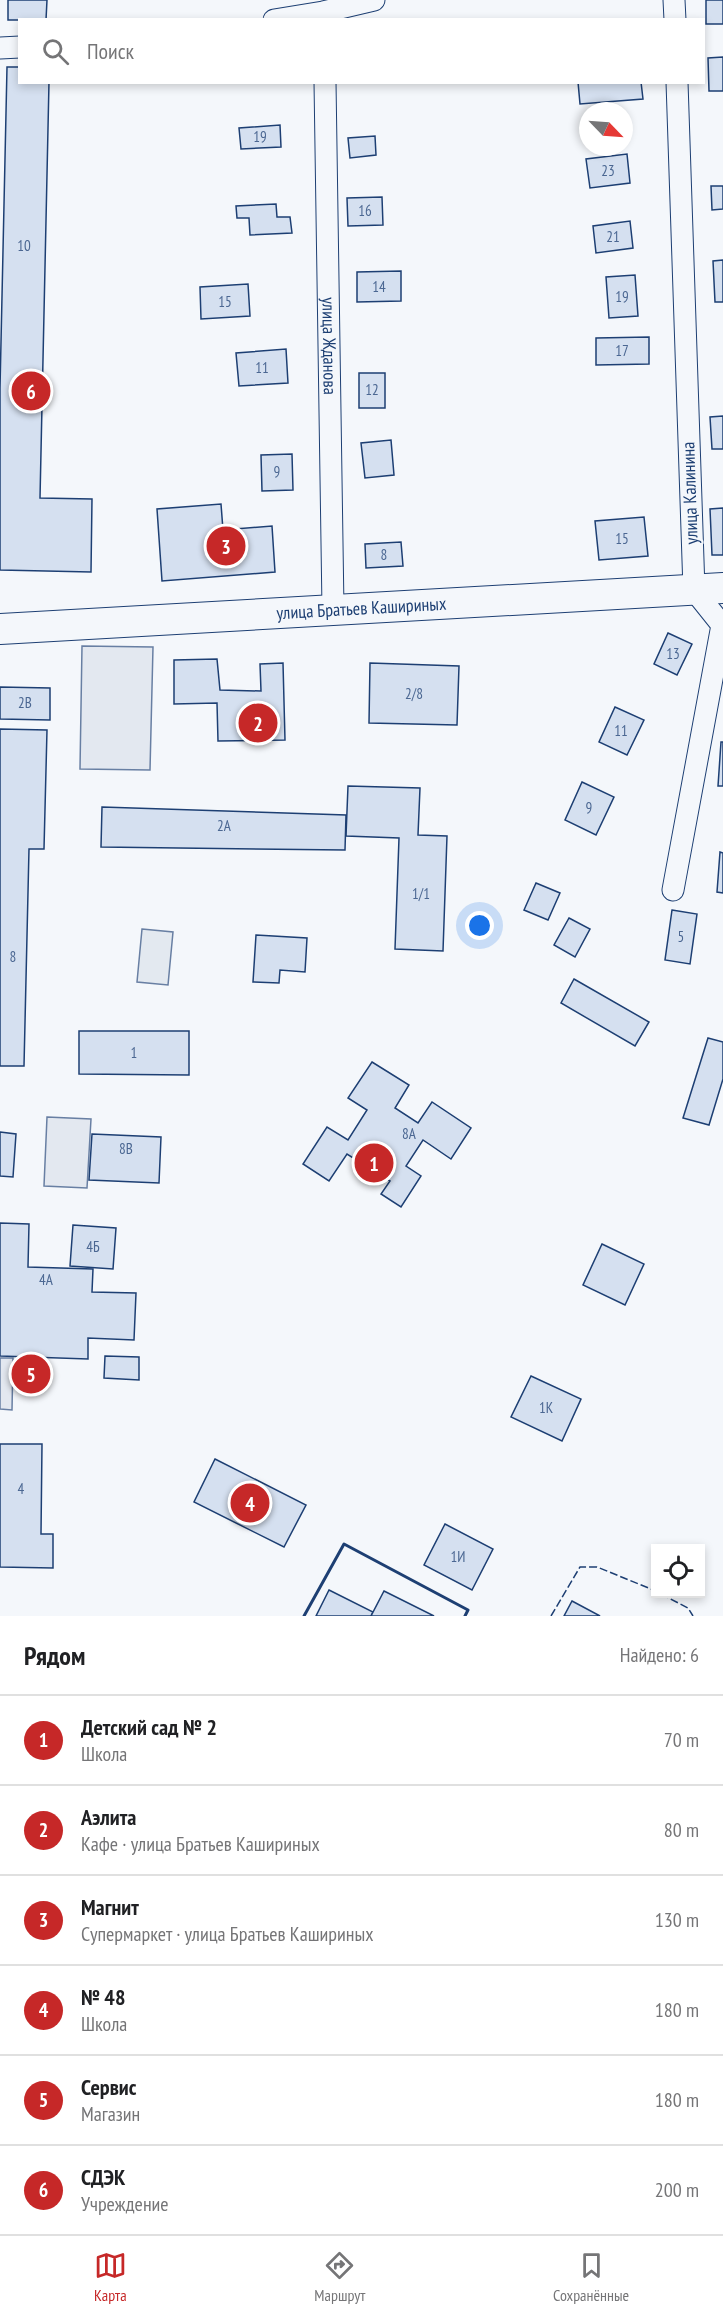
<!DOCTYPE html>
<html lang="ru">
<head>
<meta charset="utf-8">
<style>
	:root { --surface:#fff; --page:#f2f2f2; --text:#202124; --muted:#757577; --line:#e0e0e0; --accent:#c62828 }
	body { margin:0; font-family:"PT Sans Narrow",sans-serif; background:var(--page); color:var(--text) }
	.controls { position:absolute; right:18px; bottom:18px; display:grid; overflow:hidden; border-radius:0px; box-shadow:0 3px 9px #0003 }
	.controls button { width:54px; height:54px; display:grid; place-items:center; padding:0; border:0; border-bottom:2px solid var(--line); background:var(--surface); color:var(--text); font:30px sans-serif }
	.compass { position:absolute; left:579px; top:102px; width:54px; height:54px; border-radius:50%; background:var(--surface); box-shadow:0 3px 9px #0003; rotate:115deg }
	.you { position:absolute; left:480px; top:926px; width:21px; height:21px; margin:-15px; border:4px solid #fff; border-radius:50%; background:#1a73e8; box-shadow:0 0 0 9px #1a73e833 }
	.badge { display:grid; place-items:center; width:39px; height:39px; border-radius:50%; background:var(--accent); color:#fff; font-size:20px; font-weight:700 }
	.pin { position:absolute; translate:-50% -50%; border:3px solid #fff; box-shadow:0 2px 6px #0006 }
	.list { margin:0; padding:0; list-style:none }
	h2 { display:flex; justify-content:space-between; align-items:center; height:78px; margin:0; padding:0 24px; font-size:26px }
	h2 small { font-size:20px; font-weight:400; color:var(--muted) }
	.list li { display:grid; grid-template-columns:39px 1fr auto; gap:18px; align-items:center; box-sizing:border-box; height:90px; padding:0 24px; border-top:2px solid var(--line) }
	.list b { display:block; font-size:22px; white-space:nowrap }
	.list p { margin:0; font-size:20px; white-space:nowrap; color:var(--muted) }
	.list em { font-size:20px; font-style:normal; color:var(--muted) }
	.icon { flex:none; width:33px; height:33px; fill:none; stroke:currentColor; stroke-width:2; stroke-linecap:round; stroke-linejoin:round }
	.map { position:relative; flex:none; width:723px; height:1616px; overflow:hidden }
	.search { position:absolute; background:var(--surface); box-shadow:0 3px 9px #0003; left:18px; right:18px; top:18px; height:66px; display:flex; align-items:center; gap:15px; box-sizing:border-box; padding:0 21px; border-radius:0px; color:var(--muted); font-size:22px }
	.sheet { height:618px; background:var(--surface) }
	nav { display:flex; justify-content:space-around; align-items:center; box-sizing:border-box; height:84px; border-top:2px solid var(--line); background:var(--surface); font-size:16px; color:var(--muted) }
	nav a { display:grid; justify-items:center; gap:3px }
	nav .on { color:var(--accent) }
	.map>svg:first-child { display:block }
	.green { fill:#e3e9f0; stroke:#687fa3; stroke-width:1.5 }
	.parking { fill:#e3e8f0; stroke:#687fa3; stroke-width:1.5 }
	.building { fill:#d5e0f0; stroke:#1d3f73; stroke-width:1.5 }
	.lines { fill:none; stroke-linecap:round; stroke-linejoin:round }
	.street-casing { stroke:#1d3f73; stroke-width:23 }
	.secondary-casing { stroke:#1d3f73; stroke-width:32 }
	.street { stroke:#f4f7fb; stroke-width:21 }
	.secondary { stroke:#f4f7fb; stroke-width:30 }
	.fence { stroke:#1d3f73; stroke-width:1.5; stroke-dasharray:8 3; stroke-linecap:butt }
	.wall { stroke:#1d3f73; stroke-width:3 }
	.labels { text-anchor:middle; stroke-width:4.5; stroke-linejoin:round; paint-order:stroke }
	.number-label { font-size:15px; fill:#4b6792 }
	.street-label { font-size:18px; fill:#1d3f73; stroke:#f4f7fb }
</style>
</head>
<body>
<div class="map">
<svg width="723" height="1616" viewBox="0 0 723 1616">
	<rect width="100%" height="100%" fill="#f4f7fb"/>
	<polygon class="green" points="142,929 173,932 168,985 137,982"/>
	<g class="parking">
		<polygon points="82,646 153,647 150,770 80,769"/>
		<polygon points="47,1117 91,1119 87,1188 44,1186"/>
		<polygon points="0,1358 13,1358 12,1410 0,1409"/>
	</g>
	<g class="building">
		<polygon points="8,0 47,0 46,20 8,20"/>
		<rect x="706" y="0" width="17" height="24"/>
		<polygon points="723,57 723,91 709,91 708,58"/>
		<polygon points="7,67 20,67 20,82 49,82 40,498 92,499 91,572 0,570 0,388"/>
		<polygon points="578,82 641,82 643,99 580,104"/>
		<polygon points="280,125 281,147 241,149 239,128"/>
		<polygon points="375,136 376,155 350,158 348,138"/>
		<polygon points="627,154 630,183 590,188 586,159"/>
		<polygon points="711,186 723,186 723,209 712,210"/>
		<polygon points="382,197 383,225 348,226 347,198"/>
		<polygon points="276,204 277,217 290,217 292,233 250,235 249,218 237,218 236,206"/>
		<polygon points="630,221 633,248 596,253 593,226"/>
		<polygon points="723,260 723,302 715,302 713,261"/>
		<polygon points="401,271 401,301 357,302 357,272"/>
		<polygon points="635,275 638,316 609,318 606,277"/>
		<polygon points="248,284 250,316 201,319 200,287"/>
		<polygon points="649,337 649,364 596,365 596,338"/>
		<polygon points="286,349 288,383 239,386 236,353"/>
		<rect x="359" y="373" width="26" height="35"/>
		<polygon points="723,416 723,449 712,449 710,417"/>
		<polygon points="391,440 394,475 365,478 361,443"/>
		<polygon points="292,454 293,490 262,491 261,455"/>
		<polygon points="221,504 223,530 272,526 275,572 162,581 157,509"/>
		<polygon points="723,508 723,555 712,555 710,509"/>
		<polygon points="644,517 648,556 599,560 595,521"/>
		<polygon points="401,542 403,566 366,568 365,544"/>
		<polygon points="668,633 692,644 677,675 654,664"/>
		<polygon points="217,659 220,690 261,691 260,664 283,663 285,740 218,741 217,703 174,704 174,660"/>
		<polygon points="370,663 459,666 457,725 369,723"/>
		<polygon points="0,687 50,688 50,720 0,719"/>
		<polygon points="615,707 644,720 627,755 599,742"/>
		<polygon points="0,729 47,730 44,849 29,849 24,1066 0,1066"/>
		<polygon points="721,742 723,742 723,786 718,786"/>
		<polygon points="582,782 614,797 596,835 565,820"/>
		<polygon points="348,786 420,788 418,835 447,836 443,951 395,949 399,838 346,836"/>
		<polygon points="102,807 346,815 345,850 101,847"/>
		<polygon points="720,852 723,853 723,893 717,892"/>
		<polygon points="536,883 560,893 548,920 524,910"/>
		<polygon points="672,910 697,914 690,964 665,960"/>
		<polygon points="569,918 590,929 575,957 554,945"/>
		<polygon points="256,935 307,938 305,972 280,970 279,983 253,982"/>
		<polygon points="574,979 649,1022 635,1046 561,1003"/>
		<polygon points="79,1031 189,1031 189,1075 79,1074"/>
		<polygon points="708,1038 723,1042 723,1079 709,1125 683,1118"/>
		<polygon points="372,1062 409,1085 395,1108 418,1123 432,1102 471,1128 451,1159 423,1140 406,1166 421,1176 401,1207 381,1194 390,1181 347,1154 329,1181 303,1164 327,1127 348,1140 367,1110 348,1098"/>
		<polygon points="0,1132 16,1134 13,1177 0,1176"/>
		<polygon points="92,1134 161,1137 159,1183 89,1180"/>
		<polygon points="0,1223 29,1224 28,1267 93,1269 92,1292 136,1293 134,1340 88,1338 88,1359 0,1356"/>
		<polygon points="73,1225 116,1228 113,1269 70,1266"/>
		<polygon points="602,1244 644,1264 625,1305 583,1285"/>
		<polygon points="105,1356 139,1357 139,1380 104,1378"/>
		<polygon points="16,1362 49,1364 47,1383 15,1382"/>
		<polygon points="531,1376 581,1399 562,1441 511,1417"/>
		<polygon points="0,1444 42,1444 41,1534 53,1534 53,1568 0,1567"/>
		<polygon points="215,1459 306,1505 284,1547 194,1502"/>
		<polygon points="445,1524 493,1549 472,1590 424,1565"/>
		<polygon points="329,1590 373,1612 371,1616 316,1616"/>
		<polygon points="384,1591 434,1616 371,1616"/>
		<polygon points="572,1601 600,1616 564,1616"/>
	</g>
	<g class="lines">
		<defs>
			<g id="street">
				<polyline points="674,0 675,20"/>
				<polyline points="274,20 323,12 374,0"/>
				<polyline points="0,48 20,47"/>
				<path id="s1" d="M325 82 333 609"/>
				<polyline points="673,890 722,625 694,590 677,82"/>
			</g>
			<g id="secondary">
				<path id="s2" d="M0 629 723 588"/>
			</g>
		</defs>
		<use href="#street" class="street-casing"/>
		<use href="#secondary" class="secondary-casing"/>
		<use href="#street" class="street"/>
		<use href="#secondary" class="secondary"/>
		<g class="fence">
			<polyline points="661,1594 688,1608 693,1616"/>
			<polyline points="551,1616 580,1567 597,1567 656,1591"/>
		</g>
		<polyline class="wall" points="304,1616 344,1544 468,1610 465,1616"/>
	</g>
	<g class="labels">
		<g class="number-label">
			<text x="260" y="142">19</text>
			<text x="608" y="176">23</text>
			<text x="365" y="216">16</text>
			<text x="613" y="242">21</text>
			<text x="24" y="251">10</text>
			<text x="379" y="292">14</text>
			<text x="622" y="302">19</text>
			<text x="225" y="307">15</text>
			<text x="622" y="356">17</text>
			<text x="262" y="373">11</text>
			<text x="372" y="395">12</text>
			<text x="277" y="477">9</text>
			<text x="622" y="544">15</text>
			<text x="384" y="560">8</text>
			<text x="673" y="659">13</text>
			<text x="414" y="699">2/8</text>
			<text x="25" y="708">2В</text>
			<text x="621" y="736">11</text>
			<text x="589" y="813">9</text>
			<text x="224" y="831">2А</text>
			<text x="421" y="899">1/1</text>
			<text x="681" y="942">5</text>
			<text x="13" y="962">8</text>
			<text x="134" y="1058">1</text>
			<text x="409" y="1139">8А</text>
			<text x="126" y="1154">8В</text>
			<text x="93" y="1252">4Б</text>
			<text x="46" y="1285">4А</text>
			<text x="546" y="1413">1К</text>
			<text x="21" y="1494">4</text>
			<text x="458" y="1562">1И</text>
		</g>
		<g class="street-label">
			<text dy="6" stroke="none"><textPath href="#s1" startOffset="264">улица Жданова</textPath></text>
			<text transform="translate(690 493) rotate(-92)" y="6">улица Калинина</text>
			<text dy="6" stroke="none"><textPath href="#s2" startOffset="362">улица Братьев Кашириных</textPath></text>
		</g>
	</g>
</svg>
<div class="controls">
<button><svg class="icon" aria-label="locate" viewBox="0 0 24 24"><circle cx="12" cy="12" r="6"/><path d="M12 2v4M12 18v4M2 12h4M18 12h4"/></svg></button>
</div>
<svg class="compass" viewBox="-18 -18 36 36"><path d="M0-13l5 13h-10z" fill="#e53935"/><path d="M0 13l5-13h-10z" fill="#757577"/></svg>
<div class="you"></div>
<div class="pin badge" style="left:374px;top:1163px">1</div>
<div class="pin badge" style="left:258px;top:723px">2</div>
<div class="pin badge" style="left:226px;top:546px">3</div>
<div class="pin badge" style="left:250px;top:1503px">4</div>
<div class="pin badge" style="left:31px;top:1374px">5</div>
<div class="pin badge" style="left:31px;top:391px">6</div>
<div class="search"><svg class="icon" aria-label="search" viewBox="0 0 24 24"><circle cx="10" cy="10" r="6"/><path d="M15 15l6 6"/></svg>Поиск</div>
</div>
<section class="sheet">
<h2>Рядом<small>Найдено: 6</small></h2>
<ul class="list">
<li><span class="badge">1</span><div><b>Детский сад № 2</b><p>Школа</p></div><em>70 m</em></li>
<li><span class="badge">2</span><div><b>Аэлита</b><p>Кафе · улица Братьев Кашириных</p></div><em>80 m</em></li>
<li><span class="badge">3</span><div><b>Магнит</b><p>Супермаркет · улица Братьев Кашириных</p></div><em>130 m</em></li>
<li><span class="badge">4</span><div><b>№ 48</b><p>Школа</p></div><em>180 m</em></li>
<li><span class="badge">5</span><div><b>Сервис</b><p>Магазин</p></div><em>180 m</em></li>
<li><span class="badge">6</span><div><b>СДЭК</b><p>Учреждение</p></div><em>200 m</em></li>
</ul>
</section>
<nav>
<a class="on"><svg class="icon" aria-label="map" viewBox="0 0 24 24"><path d="M3 6l6-2 6 2 6-2v14l-6 2-6-2-6 2zM9 4v14M15 6v14"/></svg>Карта</a>
<a><svg class="icon" aria-label="directions" viewBox="0 0 24 24"><path d="M12 3l9 9-9 9-9-9zM9 14v-3h6M13 9l2 2-2 2"/></svg>Маршрут</a>
<a><svg class="icon" aria-label="saved" viewBox="0 0 24 24"><path d="M7 4h10v16l-5-4-5 4z"/></svg>Сохранённые</a>
</nav>
</body>
</html>
